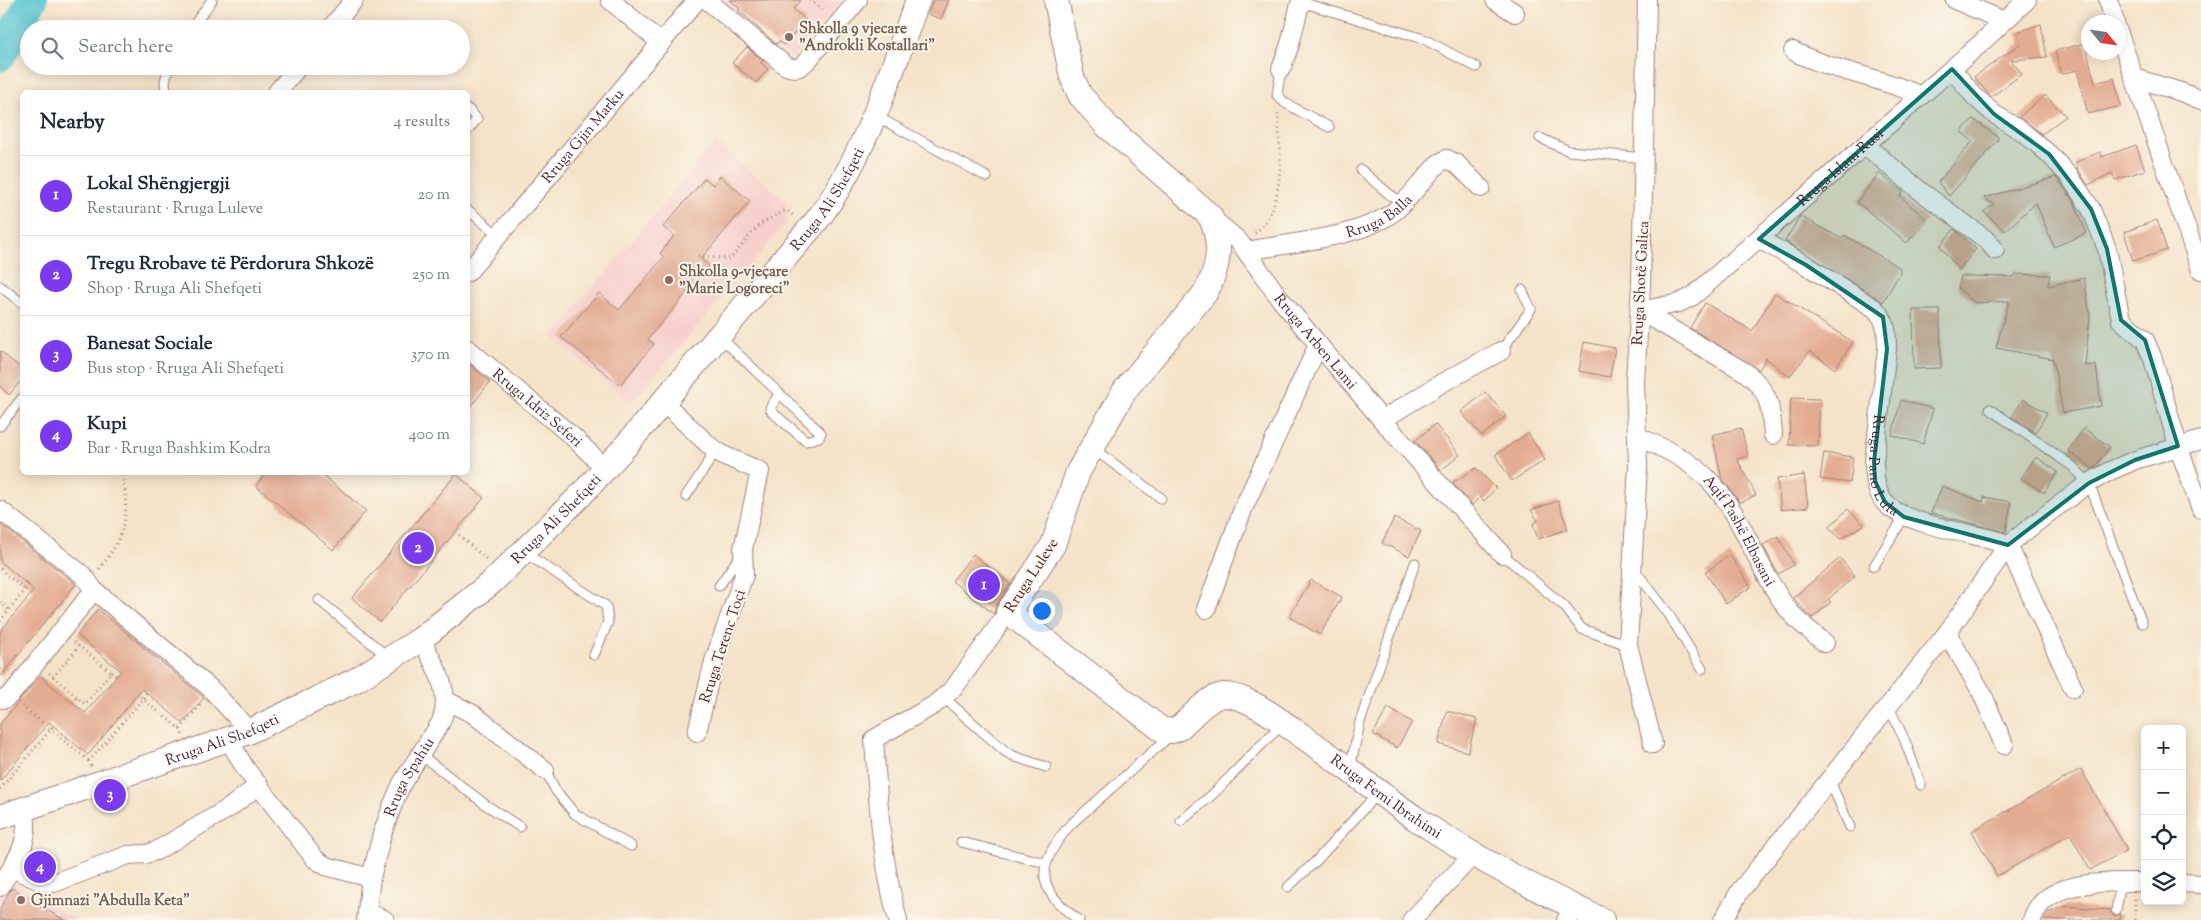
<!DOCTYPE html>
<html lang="en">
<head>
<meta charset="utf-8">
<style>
	:root { --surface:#fff; --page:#f2f2f3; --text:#1f2937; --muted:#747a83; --line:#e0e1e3; --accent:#7c3aed }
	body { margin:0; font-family:"Sorts Mill Goudy",serif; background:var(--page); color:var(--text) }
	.controls { position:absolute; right:15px; bottom:15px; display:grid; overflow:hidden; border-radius:8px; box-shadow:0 2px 12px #0003 }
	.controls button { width:45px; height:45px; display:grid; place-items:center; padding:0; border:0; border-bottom:1px solid var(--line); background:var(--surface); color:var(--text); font:25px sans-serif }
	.compass { position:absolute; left:2081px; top:15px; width:45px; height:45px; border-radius:50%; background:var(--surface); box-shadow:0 2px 12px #0003; rotate:119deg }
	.you { position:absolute; left:1041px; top:610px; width:18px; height:18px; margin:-12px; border:4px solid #fff; border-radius:50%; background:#1a73e8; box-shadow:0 0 0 8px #1a73e833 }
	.badge { display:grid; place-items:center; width:32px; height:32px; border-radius:50%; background:var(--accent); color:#fff; font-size:16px; font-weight:700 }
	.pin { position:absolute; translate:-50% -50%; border:2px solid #fff; box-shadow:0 1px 5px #0006 }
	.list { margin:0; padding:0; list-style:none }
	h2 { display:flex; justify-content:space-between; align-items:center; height:65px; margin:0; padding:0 20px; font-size:21px }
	h2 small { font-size:16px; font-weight:400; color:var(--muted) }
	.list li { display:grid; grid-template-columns:32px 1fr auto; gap:15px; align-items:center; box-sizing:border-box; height:80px; padding:0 20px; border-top:1px solid var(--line) }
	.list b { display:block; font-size:19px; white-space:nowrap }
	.list p { margin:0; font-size:16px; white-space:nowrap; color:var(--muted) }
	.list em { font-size:16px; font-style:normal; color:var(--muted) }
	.icon { flex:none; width:28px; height:28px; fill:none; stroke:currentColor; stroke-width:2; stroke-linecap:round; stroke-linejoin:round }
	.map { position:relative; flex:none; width:2201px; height:920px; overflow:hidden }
	.search { position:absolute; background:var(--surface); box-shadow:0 2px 12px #0003; left:20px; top:20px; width:450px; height:55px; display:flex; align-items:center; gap:12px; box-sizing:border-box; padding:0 18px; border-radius:28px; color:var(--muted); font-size:19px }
	.panel { position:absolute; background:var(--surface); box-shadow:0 2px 12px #0003; left:20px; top:90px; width:450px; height:385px; border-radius:8px }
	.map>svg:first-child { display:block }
	.built { fill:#f7d0cc }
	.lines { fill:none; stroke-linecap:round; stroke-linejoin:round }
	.river { stroke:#58c5d0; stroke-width:31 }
	.building { fill:#e3ac92 }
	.lane-casing { stroke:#a0817a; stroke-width:11 }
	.street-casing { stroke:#a0817a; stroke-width:20 }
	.secondary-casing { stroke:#a0817a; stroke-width:26 }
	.path { stroke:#a0817a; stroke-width:3; stroke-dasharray:1 4; stroke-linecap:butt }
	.lane { stroke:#fff; stroke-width:9 }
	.street { stroke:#fff; stroke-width:18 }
	.secondary { stroke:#fff; stroke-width:24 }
	.marked { fill:#0f766e; fill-opacity:0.2; stroke:#0f766e; stroke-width:4; stroke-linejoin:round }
	.education-dot { fill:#8d6e63; stroke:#fbf7ec; stroke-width:2 }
	.labels { text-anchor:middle; stroke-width:4; stroke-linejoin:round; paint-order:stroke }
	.education-label { font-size:15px; font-weight:bold; fill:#785e54; stroke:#fbf7ec; text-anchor:start }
	.street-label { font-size:15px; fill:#4a1f2b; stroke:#fbf7ec }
</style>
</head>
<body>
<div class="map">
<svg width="2201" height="920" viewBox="0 0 2201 920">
	<rect width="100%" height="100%" fill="#fbf7ec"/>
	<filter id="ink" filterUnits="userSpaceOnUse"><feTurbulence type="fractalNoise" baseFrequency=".02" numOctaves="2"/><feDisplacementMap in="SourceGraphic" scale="10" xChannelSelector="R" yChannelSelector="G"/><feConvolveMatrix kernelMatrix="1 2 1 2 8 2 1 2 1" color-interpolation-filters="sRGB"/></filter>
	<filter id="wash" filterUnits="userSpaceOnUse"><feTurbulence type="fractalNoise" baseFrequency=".0096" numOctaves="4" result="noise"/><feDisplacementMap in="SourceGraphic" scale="20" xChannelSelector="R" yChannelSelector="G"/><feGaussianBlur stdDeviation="1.12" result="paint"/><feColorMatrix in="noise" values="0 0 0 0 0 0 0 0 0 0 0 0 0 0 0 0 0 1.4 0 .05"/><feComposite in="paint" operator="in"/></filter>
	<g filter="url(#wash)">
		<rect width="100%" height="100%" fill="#f5e3c9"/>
		<g class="built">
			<polygon points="723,0 842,0 793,58"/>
			<polygon points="715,142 785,200 787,222 631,403 552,337"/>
			<polygon points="14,884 43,902 75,920 0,920 0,896 5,885"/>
		</g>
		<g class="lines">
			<polyline class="river" points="0,56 32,0"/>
		</g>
		<g id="blocks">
			<g class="building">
				<polygon points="730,0 801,0 793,9 806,20 784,45 779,41 776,44 738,10 740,8"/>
				<polygon points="933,0 949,0 941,19 928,14"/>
				<polygon points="2041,24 2047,57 2011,60 2022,74 1991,97 1974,77 2020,44 2017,32"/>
				<polygon points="2085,43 2095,83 2114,78 2121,106 2088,114 2077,70 2061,74 2055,51"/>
				<polygon points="747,47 763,60 761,63 768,69 756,83 732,63"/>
				<polygon points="2045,95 2066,116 2042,134 2019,117"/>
				<polygon points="1973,119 1998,137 1998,140 1949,196 1938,182 1973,141 1961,132"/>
				<polygon points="2136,145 2145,170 2115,180 2112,173 2088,185 2078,170 2076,162 2100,152 2102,157"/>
				<polygon points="1879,173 1903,192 1900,196 1927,220 1907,243 1857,202"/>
				<polygon points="720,176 750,201 701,259 709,266 648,339 654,344 620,385 561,337 599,293 619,310 664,257 660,253 674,236 663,227 705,178 713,185"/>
				<polygon points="2056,177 2074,202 2087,233 2054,247 2036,203 2005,231 1984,212 1994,204 1984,198"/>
				<polygon points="1800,216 1842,239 1844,235 1900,268 1900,273 1883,302 1785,241"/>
				<polygon points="2157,220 2167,250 2133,261 2124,232"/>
				<polygon points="1954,229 1976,249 1959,270 1940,246"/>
				<polygon points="2015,274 2050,275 2048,286 2084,278 2090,316 2085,366 2096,365 2101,406 2063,413 2053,359 1996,348 2009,301 1975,303 1958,288 1961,276 2014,277"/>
				<polygon points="1775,293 1853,342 1835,369 1810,351 1789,377 1766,358 1759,370 1690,328 1705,303 1752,331"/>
				<polygon points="1913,310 1940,310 1941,368 1914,369"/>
				<polygon points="1584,342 1615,348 1610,377 1579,371"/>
				<polygon points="0,351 22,369 22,379 9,395 0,387"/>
				<polygon points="468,363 490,382 468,410"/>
				<polygon points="1485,392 1506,416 1482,436 1461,412"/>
				<polygon points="1791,398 1820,399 1818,446 1789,445"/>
				<polygon points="2023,399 2047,413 2035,433 2012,417"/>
				<polygon points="1901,400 1933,409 1923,444 1892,435"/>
				<polygon points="1435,424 1460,455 1441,470 1415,441"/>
				<polygon points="1741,428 1748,456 1737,459 1756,495 1740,503 1722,479 1712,435"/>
				<polygon points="2084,428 2110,447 2093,469 2068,451"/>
				<polygon points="1528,433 1545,460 1512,481 1495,455"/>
				<polygon points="1824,453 1853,457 1850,483 1820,479"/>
				<polygon points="2036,457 2058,472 2044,493 2021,478"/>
				<polygon points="1476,468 1496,488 1484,501 1480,497 1472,505 1452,483"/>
				<polygon points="266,472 319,472 366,511 333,550 256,486"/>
				<polygon points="456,474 484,498 380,622 352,598"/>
				<polygon points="1804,475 1808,507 1781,510 1777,479"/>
				<polygon points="1942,486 1983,502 1984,497 2011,502 2006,532 1931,513"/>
				<polygon points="1558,501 1568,529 1538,539 1533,524 1538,521 1531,510"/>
				<polygon points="1848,509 1864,525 1840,539 1829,527"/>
				<polygon points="1394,518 1421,531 1409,556 1382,543"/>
				<polygon points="0,524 76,584 0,677 0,632 34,590 0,561"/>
				<polygon points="1778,536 1794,565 1778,574 1763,545"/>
				<polygon points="973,554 1010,584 997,604 994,614 952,581"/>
				<polygon points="1730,555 1751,587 1726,604 1705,572"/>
				<polygon points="1840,558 1855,576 1828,599 1831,602 1812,618 1793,598"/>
				<polygon points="1311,580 1342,597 1320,635 1289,617"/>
				<polygon points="98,609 204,698 183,723 142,689 88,755 49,722 0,781 0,724 40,676 85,713 121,671 77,635"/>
				<polygon points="1388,708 1412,722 1397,748 1373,734"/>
				<polygon points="1447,711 1477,719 1468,752 1438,744"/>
				<polygon points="2081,769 2127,850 2090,870 2070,834 1997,876 1972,831"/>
				<polygon points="12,888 36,902 35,904 65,920 0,920 0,909"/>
				<polygon points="2066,906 2110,910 2114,916 2121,914 2120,920 2044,920 2048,913"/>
			</g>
		</g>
	</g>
	<g filter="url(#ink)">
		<use href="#blocks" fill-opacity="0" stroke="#a0817a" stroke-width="1"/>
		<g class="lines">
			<defs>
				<g id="lane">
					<polyline points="1301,2 1424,39 1476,67"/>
					<polyline points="191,29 212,0"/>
					<polyline points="1281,69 1277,95 1285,103 1329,127"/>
					<polyline points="166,92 165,81 169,66"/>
					<polyline points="468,109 477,119 468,130"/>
					<polyline points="876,116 987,177"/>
					<polyline points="1540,138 1569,151 1645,158"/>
					<polyline points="1361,170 1389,194 1403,203"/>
					<polyline points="468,210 498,235"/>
					<polyline points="0,286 22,303"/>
					<polyline points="720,337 821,433 819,437 806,441 772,412 770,408 779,394"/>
					<polyline points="1501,351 1531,309 1522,290"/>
					<polyline points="1990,409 2072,466 2089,483 2142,623"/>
					<polyline points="0,426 22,398"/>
					<polyline points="1092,448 1161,498"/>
					<polyline points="686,496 710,460 712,448"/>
					<polyline points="525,553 606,606 608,622 594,655"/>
					<polyline points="1502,554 1564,606 1582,629 1628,645"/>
					<polyline points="1874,566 1904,517"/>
					<polyline points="1634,569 1668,613 1702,669"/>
					<polyline points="719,586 740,556"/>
					<polyline points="319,600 388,657"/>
					<polyline points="944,698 1006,752 1016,757 1046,767"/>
					<polyline points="1889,707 1905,741 1921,785"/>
					<polyline points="421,755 486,805 520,827"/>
					<polyline points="1350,768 1360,722 1415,563"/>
					<polyline points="545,770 556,791 575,814 631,846"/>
					<polyline points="1830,781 1850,827"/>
					<polyline points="1181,821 1213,794 1283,723"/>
					<polyline points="961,842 1046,863"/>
					<polyline points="1288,887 1316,861 1378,793"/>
					<polyline points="2116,910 2121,882"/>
					<path d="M1079 920C1035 889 1035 866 1070 825L1171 735"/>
				</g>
				<g id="street">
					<polyline points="610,0 661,43"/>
					<path d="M707 0 786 66C796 70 800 68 807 61L858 0"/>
					<polyline points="1495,0 1515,13"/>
					<polyline points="1647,0 1641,285 1635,381 1638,465 1628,645 1653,744"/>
					<polyline points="1955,0 2004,21"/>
					<polyline points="2108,0 2115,22"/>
					<polyline points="330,29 354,0"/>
					<polyline points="2118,31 2201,270"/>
					<path d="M1793 51C1834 72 1879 76 1921 96"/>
					<polyline points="1281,69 1290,44 1301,0"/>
					<polyline points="1952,69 1974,96 1994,114 2023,132 2049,154 2070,177 2091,209 2107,249 2121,320 2145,340 2153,359 2178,446 2201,509"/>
					<polyline points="2135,78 2181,92 2201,100"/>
					<polyline points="277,92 299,66"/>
					<polyline points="1865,145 1919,190 1988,241 1995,250"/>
					<path id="s1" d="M1210 217 1238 240 1281 300 1382 420 1502 554"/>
					<path id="s2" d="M1759 239 1806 265 1874 308C1887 320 1887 331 1887 349L1874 462C1875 477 1875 491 1885 503 1904 524 1970 533 1999 541L2008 545 2073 688"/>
					<path id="s3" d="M1247 251C1289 243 1366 237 1397 209 1412 196 1424 178 1439 163L1447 159 1457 164 1481 188"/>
					<path id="s4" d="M468 272 697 0"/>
					<path id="s5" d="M1640 311 1679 303 1693 296 1980 44 2027 0"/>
					<path d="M1640 311 1745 372C1769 390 1771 406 1773 435"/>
					<path id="s6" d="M468 349 573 437 606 469"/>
					<polyline points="663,402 712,448 725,456 760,471 743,549 744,575 714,661 697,732"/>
					<polyline points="1382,420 1442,383 1501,351"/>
					<path id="s7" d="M1637 436C1663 448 1691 460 1711 482 1744 518 1757 568 1786 607 1797 621 1811 632 1825 643"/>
					<polyline points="0,510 84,576 94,590 211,689 241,722 246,733"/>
					<polyline points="1206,609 1243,509 1318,345"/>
					<polyline points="1947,633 1982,693 2004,745"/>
					<polyline points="0,699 5,699 13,692 94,590"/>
					<polyline points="447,701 473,714 545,770"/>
					<polyline points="229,740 245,768 315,859 326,866 371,878"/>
					<polyline points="12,868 42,882 54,883 128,855 146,854 156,851 229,808 259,785"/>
					<polyline points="2182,883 2201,884"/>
					<path d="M0 887C16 860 32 842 24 809"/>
					<polyline points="368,912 385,920"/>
					<path id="s8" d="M366 920 371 878 382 834 393 804 402 783 441 722C453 692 435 666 421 639"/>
					<path d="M898 920C881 860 878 801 874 739L934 705 954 688 1008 612"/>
					<polyline points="1412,920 1474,854"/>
					<polyline points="1566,920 1575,908"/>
					<polyline points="1723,920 1740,891 1947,633 2008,545 2051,511 2089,483 2110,471 2135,460 2201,440"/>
					<path d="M2032 920C2044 878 2110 882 2145 882"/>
				</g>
				<g id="secondary">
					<path id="s9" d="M1056 0 1072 77 1080 95 1107 126 1210 216C1223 243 1219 267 1206 292L1125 390 1078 472 1053 545 1008 612 1161 729 1172 731 1179 728C1191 718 1208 696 1224 695 1246 695 1278 719 1295 731 1337 759 1376 792 1418 820 1476 859 1539 891 1602 920"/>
					<path id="s10" d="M0 817 246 733 356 680 421 639 492 582 580 496 624 448 818 219C866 154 890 74 918 0"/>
				</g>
			</defs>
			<use href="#lane" class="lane-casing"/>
			<use href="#street" class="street-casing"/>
			<use href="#secondary" class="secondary-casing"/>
			<g class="path">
				<polyline points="810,0 825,12"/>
				<path d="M1255 233C1287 206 1280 150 1278 113"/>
				<polyline points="698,256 730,259 760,224 786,210 795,217"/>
				<polyline points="459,535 486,559"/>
				<polyline points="0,569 25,590"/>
				<path d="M99 569C126 536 130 514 122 472"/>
				<polyline points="0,602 9,610"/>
				<polyline points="0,621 29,585"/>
				<polyline points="111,672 116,676"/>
				<polyline points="49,673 85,704 111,672 74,642"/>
				<polyline points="53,677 79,646"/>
				<polyline points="147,693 143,699 180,729 183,735"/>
				<polyline points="73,703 77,697"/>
				<polyline points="22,706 89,761"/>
				<polyline points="180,729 202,703"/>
				<polyline points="91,766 89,761 143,699 138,694"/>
				<polyline points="0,789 54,726"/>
				<polyline points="40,907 45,900"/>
				<polyline points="2135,920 2135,898"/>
			</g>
			<use href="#lane" class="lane"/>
			<use href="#street" class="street"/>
			<use href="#secondary" class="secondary"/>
		</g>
	</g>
	<path class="marked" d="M1952 69 1994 114 2049 154 2091 209 2107 249 2121 320 2145 340 2178 446 2135 460 2089 483 2008 545 1904 517 1885 502 1875 481 1874 462 1887 349 1883 317 1806 265 1759 239Z"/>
	<g class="education-dot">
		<circle cx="789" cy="37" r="5"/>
		<circle cx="669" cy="280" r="5"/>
		<circle cx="21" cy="900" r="5"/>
	</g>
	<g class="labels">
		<g class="education-label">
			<text x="799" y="33">Shkolla 9 vjecare<tspan x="799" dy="17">"Androkli Kostallari"</tspan></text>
			<text x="679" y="276">Shkolla 9-vjeçare<tspan x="679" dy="17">"Marie Logoreci"</tspan></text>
			<text x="31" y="905">Gjimnazi "Abdulla Keta"</text>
		</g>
		<g class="street-label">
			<text dy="5" stroke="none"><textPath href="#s4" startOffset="178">Rruga Gjin Marku</textPath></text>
			<text dy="5" stroke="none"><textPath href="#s5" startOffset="251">Rruga Islam Rusi</textPath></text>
			<text dy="5" stroke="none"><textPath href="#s10" startOffset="1060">Rruga Ali Shefqeti</textPath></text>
			<text dy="5" stroke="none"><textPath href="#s3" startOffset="138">Rruga Balla</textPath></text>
			<text transform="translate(1640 283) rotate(-87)" y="5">Rruga Shotë Galica</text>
			<text dy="5" stroke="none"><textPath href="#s1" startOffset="164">Rruga Arben Lami</textPath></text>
			<text dy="5" stroke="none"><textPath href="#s6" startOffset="91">Rruga Idriz Seferi</textPath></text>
			<text dy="5" stroke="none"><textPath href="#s2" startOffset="298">Rruga Pano Lula</textPath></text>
			<text dy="5" stroke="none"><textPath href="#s10" startOffset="640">Rruga Ali Shefqeti</textPath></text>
			<text dy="5" stroke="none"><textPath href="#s7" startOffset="144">Aqif Pashë Elbasani</textPath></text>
			<text transform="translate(1031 575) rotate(-57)" y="5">Rruga Luleve</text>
			<text transform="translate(722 646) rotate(-72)" y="5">Rruga Terenc Toçi</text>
			<text dy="5" stroke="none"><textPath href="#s10" startOffset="235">Rruga Ali Shefqeti</textPath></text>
			<text dy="5" stroke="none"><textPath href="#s8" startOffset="151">Rruga Spahiu</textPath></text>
			<text dy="5" stroke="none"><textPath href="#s9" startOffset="1196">Rruga Femi Ibrahimi</textPath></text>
		</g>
	</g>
</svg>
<div class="controls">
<button>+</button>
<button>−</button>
<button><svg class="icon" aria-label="locate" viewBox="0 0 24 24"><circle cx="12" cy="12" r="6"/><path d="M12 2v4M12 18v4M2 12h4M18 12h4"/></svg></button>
<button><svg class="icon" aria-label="layers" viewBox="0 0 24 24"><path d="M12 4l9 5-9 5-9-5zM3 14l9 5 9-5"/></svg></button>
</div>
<svg class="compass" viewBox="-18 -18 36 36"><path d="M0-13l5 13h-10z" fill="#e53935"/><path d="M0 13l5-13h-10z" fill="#747a83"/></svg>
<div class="you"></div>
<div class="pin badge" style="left:984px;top:585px">1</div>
<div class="pin badge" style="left:418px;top:548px">2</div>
<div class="pin badge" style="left:110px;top:795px">3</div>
<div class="pin badge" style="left:40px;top:867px">4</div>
<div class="search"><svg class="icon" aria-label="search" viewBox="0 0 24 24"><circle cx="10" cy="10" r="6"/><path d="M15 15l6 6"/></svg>Search here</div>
<section class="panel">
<h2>Nearby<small>4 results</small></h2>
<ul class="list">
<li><span class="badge">1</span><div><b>Lokal Shëngjergji</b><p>Restaurant · Rruga Luleve</p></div><em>20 m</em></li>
<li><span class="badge">2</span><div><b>Tregu Rrobave të Përdorura Shkozë</b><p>Shop · Rruga Ali Shefqeti</p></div><em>250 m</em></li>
<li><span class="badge">3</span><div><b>Banesat Sociale</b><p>Bus stop · Rruga Ali Shefqeti</p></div><em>370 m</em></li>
<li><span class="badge">4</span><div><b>Kupi</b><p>Bar · Rruga Bashkim Kodra</p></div><em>400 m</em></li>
</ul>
</section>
</div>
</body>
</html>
